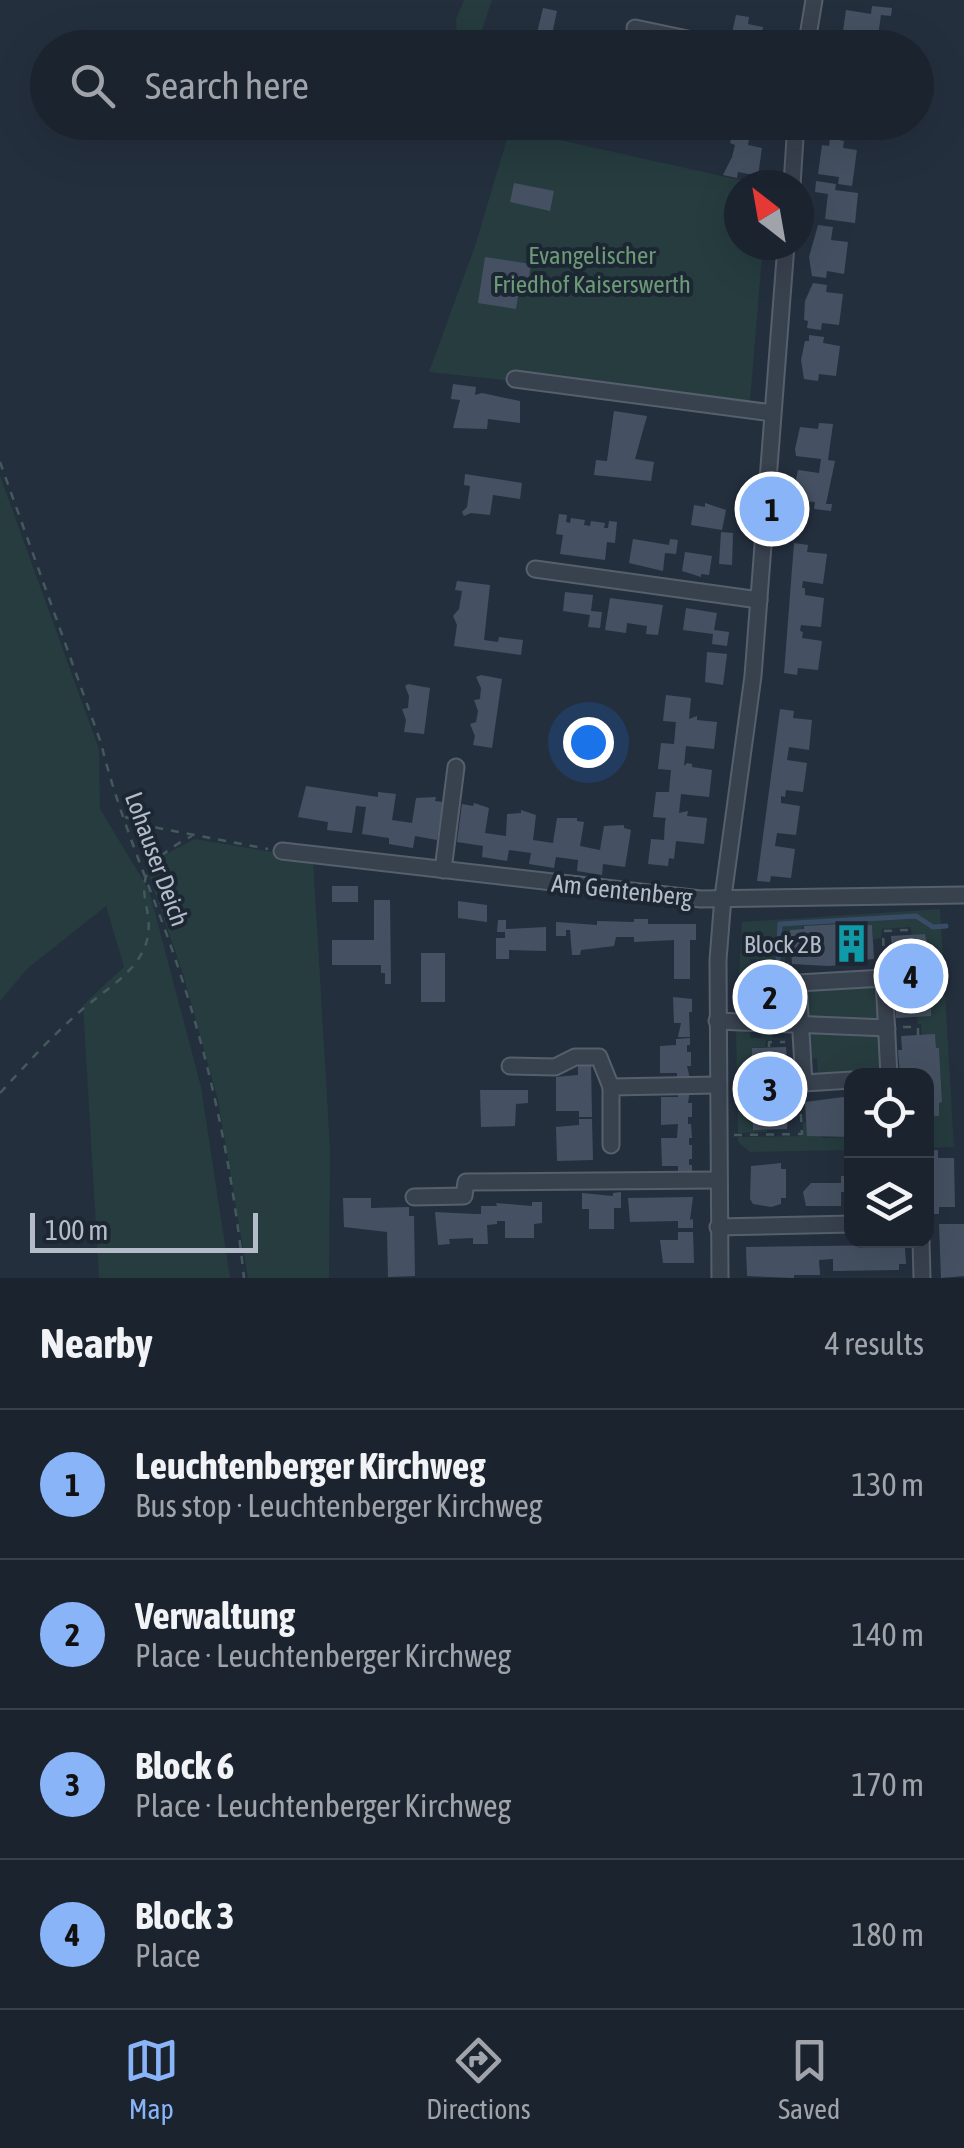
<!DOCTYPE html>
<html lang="en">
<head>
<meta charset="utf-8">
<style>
	:root { --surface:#1b232e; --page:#242b36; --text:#f1f3f6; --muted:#a0a4aa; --line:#39404a; --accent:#8ab4f8 }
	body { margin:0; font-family:"Asap Condensed",sans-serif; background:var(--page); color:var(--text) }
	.controls { position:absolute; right:30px; bottom:30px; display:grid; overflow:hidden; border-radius:20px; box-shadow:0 10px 40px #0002 }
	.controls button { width:90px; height:90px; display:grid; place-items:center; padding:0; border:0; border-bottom:2px solid var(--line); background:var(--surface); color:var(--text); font:50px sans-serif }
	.compass { position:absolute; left:724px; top:170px; width:90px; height:90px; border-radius:50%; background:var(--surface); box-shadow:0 10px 40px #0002; rotate:329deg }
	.scale { position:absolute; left:30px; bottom:25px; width:228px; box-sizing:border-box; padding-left:10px; border:5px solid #b4bcc9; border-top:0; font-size:28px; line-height:35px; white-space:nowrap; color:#b4bcc9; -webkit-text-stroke:8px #1d2633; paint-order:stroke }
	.you { position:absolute; left:588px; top:742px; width:35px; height:35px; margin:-25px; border:8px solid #fff; border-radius:50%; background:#1a73e8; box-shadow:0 0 0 15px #1a73e833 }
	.badge { display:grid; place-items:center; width:65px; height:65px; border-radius:50%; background:var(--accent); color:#111; font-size:32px; font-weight:700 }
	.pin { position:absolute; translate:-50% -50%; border:5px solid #fff; box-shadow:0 2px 10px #0006 }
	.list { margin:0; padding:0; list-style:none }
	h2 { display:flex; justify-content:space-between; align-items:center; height:130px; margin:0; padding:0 40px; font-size:42px }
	h2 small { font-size:32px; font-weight:400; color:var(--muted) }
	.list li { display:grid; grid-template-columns:65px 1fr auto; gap:30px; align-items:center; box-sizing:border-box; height:150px; padding:0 40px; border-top:2px solid var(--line) }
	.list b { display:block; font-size:38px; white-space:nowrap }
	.list p { margin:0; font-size:32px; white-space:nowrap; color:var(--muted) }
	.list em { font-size:32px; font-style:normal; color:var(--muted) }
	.icon { flex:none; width:55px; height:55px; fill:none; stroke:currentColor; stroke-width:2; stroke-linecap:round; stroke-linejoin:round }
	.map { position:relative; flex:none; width:964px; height:1278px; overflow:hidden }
	.search { position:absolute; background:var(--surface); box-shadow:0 10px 40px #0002; left:30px; right:30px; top:30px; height:110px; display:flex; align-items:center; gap:25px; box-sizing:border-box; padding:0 35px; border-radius:55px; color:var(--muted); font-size:38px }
	.sheet { height:730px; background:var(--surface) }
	nav { display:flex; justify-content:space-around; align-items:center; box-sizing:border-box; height:140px; border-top:2px solid var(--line); background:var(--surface); font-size:28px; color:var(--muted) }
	nav a { display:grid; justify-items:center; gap:5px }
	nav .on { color:var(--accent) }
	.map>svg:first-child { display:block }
	.green { fill:#263c3f }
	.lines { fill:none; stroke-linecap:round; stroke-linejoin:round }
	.stream { stroke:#394c67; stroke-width:5 }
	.building { fill:#455162 }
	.minor-casing { stroke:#565f6c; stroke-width:19 }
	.path { stroke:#44595c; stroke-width:2.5; stroke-dasharray:8 8; stroke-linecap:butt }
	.minor { stroke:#38414e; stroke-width:15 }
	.labels { text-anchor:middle; stroke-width:8; stroke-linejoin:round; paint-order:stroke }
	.park-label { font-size:25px; fill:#6b9a76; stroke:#1d2633 }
	.street-label { font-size:25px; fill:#b4bcc9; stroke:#1d2633 }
	.poi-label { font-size:25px; fill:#b4bcc9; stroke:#1d2633; text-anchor:end }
</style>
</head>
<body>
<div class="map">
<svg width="964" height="1278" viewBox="0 0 964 1278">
	<rect width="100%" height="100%" fill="#242f3e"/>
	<g class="green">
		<polygon points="464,0 492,0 476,47 458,47 456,19"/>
		<polygon points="510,129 762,185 739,185 739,245 763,245 750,400 742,406 429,372 475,246"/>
		<polygon points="0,476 99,749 100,809 149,890 201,1087 230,1278 99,1278 83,1005 124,967 106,906 28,968 0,1001"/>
		<polygon points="195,839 313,859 330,1149 329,1278 248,1278 218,1100 183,974 148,872 156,859"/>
		<polygon points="940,909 954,1147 927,1148 927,1117 939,1116 939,1103 942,1102 939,1049 936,1048 935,1035 922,1035 921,1024 918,1024 917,1016 933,1001 930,948 926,948 925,934 912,935 910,927 882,929 881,938 873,939 872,926 859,926 858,923 804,926 791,944 785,945 786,980 766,979 767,960 750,959 750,965 763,966 761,979 745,979 744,1013 737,1013 742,922"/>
		<polygon points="881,983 882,1019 864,1018 863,1022 805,1018 804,987"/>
		<polygon points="736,1026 751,1026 750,1038 761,1038 762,1027 771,1026 772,1038 798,1039 766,1040 765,1047 752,1048 752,1061 749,1062 750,1115 753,1116 753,1129 767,1129 767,1132 738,1133"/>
		<polygon points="805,1026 863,1030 863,1035 883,1036 886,1074 818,1078 817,1058 807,1059"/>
		<polygon points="806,1122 822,1138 851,1137 851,1150 750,1152 738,1142 738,1137 803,1136 803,1123"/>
	</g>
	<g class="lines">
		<polyline class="stream" points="777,976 780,924 916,916 933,927 946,926"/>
	</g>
	<g class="building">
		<polygon points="872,6 892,8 891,16 881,15 877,43 842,38 846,10 871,14"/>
		<polygon points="543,8 557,11 551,39 570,43 573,48 540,47 543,34 537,33"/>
		<polygon points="736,15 749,17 748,24 763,27 760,43 774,48 755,48 755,43 731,38"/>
		<polygon points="635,33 675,40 673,48 633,48"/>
		<polygon points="735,122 765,122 763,135 750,132 748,145 762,148 758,176 738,172 737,178 723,175 732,157 735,145 730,143"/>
		<polygon points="830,138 844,141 843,148 857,150 852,186 838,184 839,177 818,174 822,145 829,146"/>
		<polygon points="816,181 836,184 835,190 858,193 855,223 825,219 828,194 815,192"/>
		<polygon points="514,183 554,191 550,211 510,202"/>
		<polygon points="818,225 833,227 831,240 848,242 844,274 827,271 826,278 812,276 809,257"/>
		<polygon points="485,257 531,264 528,284 520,283 516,309 478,303"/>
		<polygon points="813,283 827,285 826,292 843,294 839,325 822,323 821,330 807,328 808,321 804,320 805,301"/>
		<polygon points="809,335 824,337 823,343 840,346 836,376 819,374 818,381 804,379 801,360 805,341 809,341"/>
		<polygon points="453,384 476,387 475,395 482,393 520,401 520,423 488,419 487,429 453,428 460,400 451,399"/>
		<polygon points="614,411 647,416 635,459 654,462 651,481 594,475 596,460 607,461"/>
		<polygon points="819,423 833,424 828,460 835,461 826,504 832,504 831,511 814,509 815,502 794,500 793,493 798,470 819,473 821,459 796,456 795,449 800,427 818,429"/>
		<polygon points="465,474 522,483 520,499 493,495 490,515 471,513 464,516 462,512 467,507 470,486 464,485"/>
		<polygon points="705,503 726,510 722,530 691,525 694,505 705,507"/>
		<polygon points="559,514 567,515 566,522 570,523 571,518 585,520 584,525 590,526 591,521 605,523 604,528 608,528 609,521 617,522 615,543 607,542 605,560 560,554 563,535 556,534"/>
		<polygon points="721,532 733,533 732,565 719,564"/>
		<polygon points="633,539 669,545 670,539 678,540 676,554 665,553 663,571 629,563"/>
		<polygon points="794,543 808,545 807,552 827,554 823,584 803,581 802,588 805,588 805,595 824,598 821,627 801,625 800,631 803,632 802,638 822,641 818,670 798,668 797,675 784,673"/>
		<polygon points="685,552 712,556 709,575 701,574 701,577 682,571"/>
		<polygon points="457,581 490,585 484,640 498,642 499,637 523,640 521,655 454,646 457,625 453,616 459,609 462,591 455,590"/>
		<polygon points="565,592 593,595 591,611 602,612 600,628 588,627 590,615 563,611"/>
		<polygon points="610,598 663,605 658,635 646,634 647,626 627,623 626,633 605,630"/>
		<polygon points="686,608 717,613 714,630 729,632 727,646 712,644 713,634 683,630"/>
		<polygon points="707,652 727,654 723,685 705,682"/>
		<polygon points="481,675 502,679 492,748 473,745 475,736 470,724 476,722 478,711 474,700 480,699 481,688 476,677"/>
		<polygon points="408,684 430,688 424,734 404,732 406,720 402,709 408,708 409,696 405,686"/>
		<polygon points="666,695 691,698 689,719 697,716 697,720 717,722 714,749 686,746 684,766 687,763 692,764 692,767 712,770 709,797 681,794 679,813 688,811 687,816 707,818 704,844 676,841 674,859 669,858 668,866 648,864 651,839 664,840 665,822 666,818 653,817 656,792 669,792 671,770 658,769 661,743 674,744 676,722 663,721"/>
		<polygon points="780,709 794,711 793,718 812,720 809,750 789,747 787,760 807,763 803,792 786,790 785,797 781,796 781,803 800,806 796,835 777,833 775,846 795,849 791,878 771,876 770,882 757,881"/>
		<polygon points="306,786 378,797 378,792 396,794 392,820 412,823 416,798 436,797 435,801 443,802 437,840 415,836 413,848 389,844 389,838 362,834 366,807 356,806 352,833 327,830 328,822 298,817"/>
		<polygon points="474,803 489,808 485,833 506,836 507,814 521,813 521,810 536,815 533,840 553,843 557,818 577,818 577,821 584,822 580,846 600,850 604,826 624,825 624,828 631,830 625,867 603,864 602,875 577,871 578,860 556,857 554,868 529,864 531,853 509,850 507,861 482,857 483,846 457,842 462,804 473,806"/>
		<rect x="332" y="886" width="26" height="16"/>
		<polygon points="374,900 390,900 391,984 385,984 385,973 381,973 381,965 332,965 332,940 374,940"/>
		<polygon points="458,901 487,905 487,922 458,918"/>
		<polygon points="634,919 648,919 648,924 696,924 696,940 690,940 690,979 674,979 674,940 634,942 634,937 616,937 614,946 581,950 580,955 572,955 570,930 566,930 566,936 556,936 556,922 597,925 597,921 634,922"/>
		<polygon points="498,920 506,920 506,929 546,927 546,951 509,950 509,959 496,959 496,938 505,938 505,932 497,932"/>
		<polygon points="858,923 859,926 872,925 874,959 861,960 861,964 828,966 792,964 790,930 804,929 804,926"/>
		<polygon points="925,934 931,961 931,1016 896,1018 896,1004 892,1004 888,950 892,950 891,936"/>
		<rect x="421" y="953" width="24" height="49"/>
		<polygon points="750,983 790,984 790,998 783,998 783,1011 749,1010"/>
		<polygon points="673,997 692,999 692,1012 689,1012 690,1037 678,1037 681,1023 674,1023"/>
		<polygon points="935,1034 936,1048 939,1048 942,1102 939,1103 939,1116 926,1117 926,1076 900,1076 898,1050 902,1050 901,1036"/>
		<polygon points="690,1038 690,1045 687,1045 687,1052 691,1052 691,1066 687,1066 690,1079 677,1080 677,1073 660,1073 660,1046 676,1045 676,1039"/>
		<polygon points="786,1047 790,1093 787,1129 753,1130 753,1116 750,1116 749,1061 752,1061 752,1048"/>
		<polygon points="578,1063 591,1063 592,1117 579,1117 579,1111 556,1111 556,1077 578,1075"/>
		<polygon points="480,1090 528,1090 528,1103 516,1104 515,1126 481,1127"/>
		<polygon points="678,1090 690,1090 688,1103 692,1103 692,1117 688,1117 688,1124 691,1124 692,1138 689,1138 689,1145 692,1145 692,1159 689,1159 689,1165 692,1165 692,1172 678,1173 678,1166 662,1166 661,1138 677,1138 678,1124 661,1125 661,1097 678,1097"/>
		<polygon points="851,1096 851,1137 807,1136 805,1102"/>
		<polygon points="579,1119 592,1119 593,1160 557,1161 556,1127 579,1125"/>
		<polygon points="938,1150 938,1158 954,1158 955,1207 939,1207 939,1214 926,1214 926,1151"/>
		<polygon points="781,1163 781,1169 786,1169 786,1198 781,1198 781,1204 771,1207 753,1204 750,1199 751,1166"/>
		<polygon points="841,1176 847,1176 848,1192 841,1192 841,1206 806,1206 803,1192 811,1183 841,1183"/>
		<polygon points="621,1192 621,1208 614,1208 614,1229 589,1229 589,1209 582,1209 582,1193 613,1196 613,1193"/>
		<polygon points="693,1197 690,1220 693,1219 693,1228 678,1228 678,1221 630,1222 628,1198"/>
		<polygon points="343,1198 371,1198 371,1208 409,1207 409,1216 414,1216 415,1276 388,1277 387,1232 344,1227"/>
		<polygon points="532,1202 542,1202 542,1223 534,1224 534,1238 505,1238 505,1221 497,1221 497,1224 487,1225 488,1244 473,1244 473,1238 449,1239 450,1244 438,1245 435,1212 475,1214 481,1214 481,1206 497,1206 496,1203 532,1206"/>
		<polygon points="939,1224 964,1224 964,1276 941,1278"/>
		<polygon points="678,1232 693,1232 694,1263 663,1263 660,1240 678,1240"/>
		<polygon points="898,1245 899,1248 905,1248 906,1264 899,1264 899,1270 833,1271 833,1259 819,1260 820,1275 794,1275 794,1278 747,1276 746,1247"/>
	</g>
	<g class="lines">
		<defs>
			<g id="minor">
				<polyline points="635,28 730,48"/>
				<polyline points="806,48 814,0"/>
				<polyline points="792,185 796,122"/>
				<polyline points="515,379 772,413"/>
				<polyline points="535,569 759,600"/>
				<polyline points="282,851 701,899 964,895"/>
				<polyline points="443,870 456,767"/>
				<polyline points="717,1021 887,1028"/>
				<polyline points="510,1066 555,1067 575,1057 599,1057 611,1087"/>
				<polyline points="852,1080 804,1083 798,983 884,978 889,1076"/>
				<polyline points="611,1145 611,1087 717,1085"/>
				<polyline points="414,1197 464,1196 466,1182 718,1180"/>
				<polyline points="718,1227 852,1224"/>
				<polyline points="921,1240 922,1278"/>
				<polyline points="720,1278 718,960 723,897 753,676 786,245"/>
			</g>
		</defs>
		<use href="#minor" class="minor-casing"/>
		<g class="path">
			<path d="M0 462 101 743C120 822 155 896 180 973 213 1073 233 1174 244 1278"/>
			<polyline points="125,817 158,828 268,849"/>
			<polyline points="884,962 883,931 908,930 908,935"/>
			<polyline points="788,971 787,948 791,947"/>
			<polyline points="764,981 765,962"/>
			<polyline points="746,1004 747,981 781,982"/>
			<polyline points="903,1027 918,1027 918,1035"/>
			<polyline points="769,1047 769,1042 785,1042"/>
			<path d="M0 1093C25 1066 49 1039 76 1015 96 996 124 981 139 958 172 906 103 882 192 836"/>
			<polyline points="734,1135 802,1134 800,1100"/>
		</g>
		<use href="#minor" class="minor"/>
	</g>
	<defs>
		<symbol id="building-bare" viewBox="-9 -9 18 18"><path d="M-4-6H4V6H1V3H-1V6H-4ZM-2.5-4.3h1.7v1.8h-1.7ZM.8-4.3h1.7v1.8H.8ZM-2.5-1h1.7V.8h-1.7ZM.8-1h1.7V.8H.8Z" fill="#0f9aa8" stroke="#1d2633" stroke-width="2.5" paint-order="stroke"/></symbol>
	</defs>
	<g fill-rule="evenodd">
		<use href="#building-bare" x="824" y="916" width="55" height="55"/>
	</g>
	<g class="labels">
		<g class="park-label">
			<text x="592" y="264">Evangelischer<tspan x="592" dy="29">Friedhof Kaiserswerth</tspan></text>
		</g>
		<g class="street-label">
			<text transform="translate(157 859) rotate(70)" y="9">Lohauser Deich</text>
			<text transform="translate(622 890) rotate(6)" y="9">Am Gentenberg</text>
		</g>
		<g class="poi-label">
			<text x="821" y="953">Block 2B</text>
		</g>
	</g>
</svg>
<div class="controls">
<button><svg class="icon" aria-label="locate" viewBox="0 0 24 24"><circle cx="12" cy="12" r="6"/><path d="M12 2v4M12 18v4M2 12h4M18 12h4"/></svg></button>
<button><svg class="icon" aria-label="layers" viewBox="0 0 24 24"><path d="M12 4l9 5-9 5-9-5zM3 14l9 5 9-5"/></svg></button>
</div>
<svg class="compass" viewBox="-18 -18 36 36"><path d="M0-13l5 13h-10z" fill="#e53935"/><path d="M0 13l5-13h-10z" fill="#a0a4aa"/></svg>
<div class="scale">100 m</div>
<div class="you"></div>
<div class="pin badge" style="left:772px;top:509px">1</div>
<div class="pin badge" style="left:770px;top:997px">2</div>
<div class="pin badge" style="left:770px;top:1089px">3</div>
<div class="pin badge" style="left:911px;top:976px">4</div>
<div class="search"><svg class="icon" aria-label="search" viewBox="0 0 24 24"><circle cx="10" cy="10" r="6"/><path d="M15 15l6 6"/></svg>Search here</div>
</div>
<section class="sheet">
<h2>Nearby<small>4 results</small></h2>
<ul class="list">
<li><span class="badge">1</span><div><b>Leuchtenberger Kirchweg</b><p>Bus stop · Leuchtenberger Kirchweg</p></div><em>130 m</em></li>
<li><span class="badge">2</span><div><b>Verwaltung</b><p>Place · Leuchtenberger Kirchweg</p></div><em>140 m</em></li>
<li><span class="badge">3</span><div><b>Block 6</b><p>Place · Leuchtenberger Kirchweg</p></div><em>170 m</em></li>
<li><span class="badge">4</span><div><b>Block 3</b><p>Place</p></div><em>180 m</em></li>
</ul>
</section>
<nav>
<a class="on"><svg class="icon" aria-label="map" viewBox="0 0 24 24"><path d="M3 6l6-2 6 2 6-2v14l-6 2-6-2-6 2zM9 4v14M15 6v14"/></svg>Map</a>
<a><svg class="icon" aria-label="directions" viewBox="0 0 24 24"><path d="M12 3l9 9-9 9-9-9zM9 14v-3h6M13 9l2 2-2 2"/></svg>Directions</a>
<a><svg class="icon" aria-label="saved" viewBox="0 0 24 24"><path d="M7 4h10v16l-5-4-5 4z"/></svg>Saved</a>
</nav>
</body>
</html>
